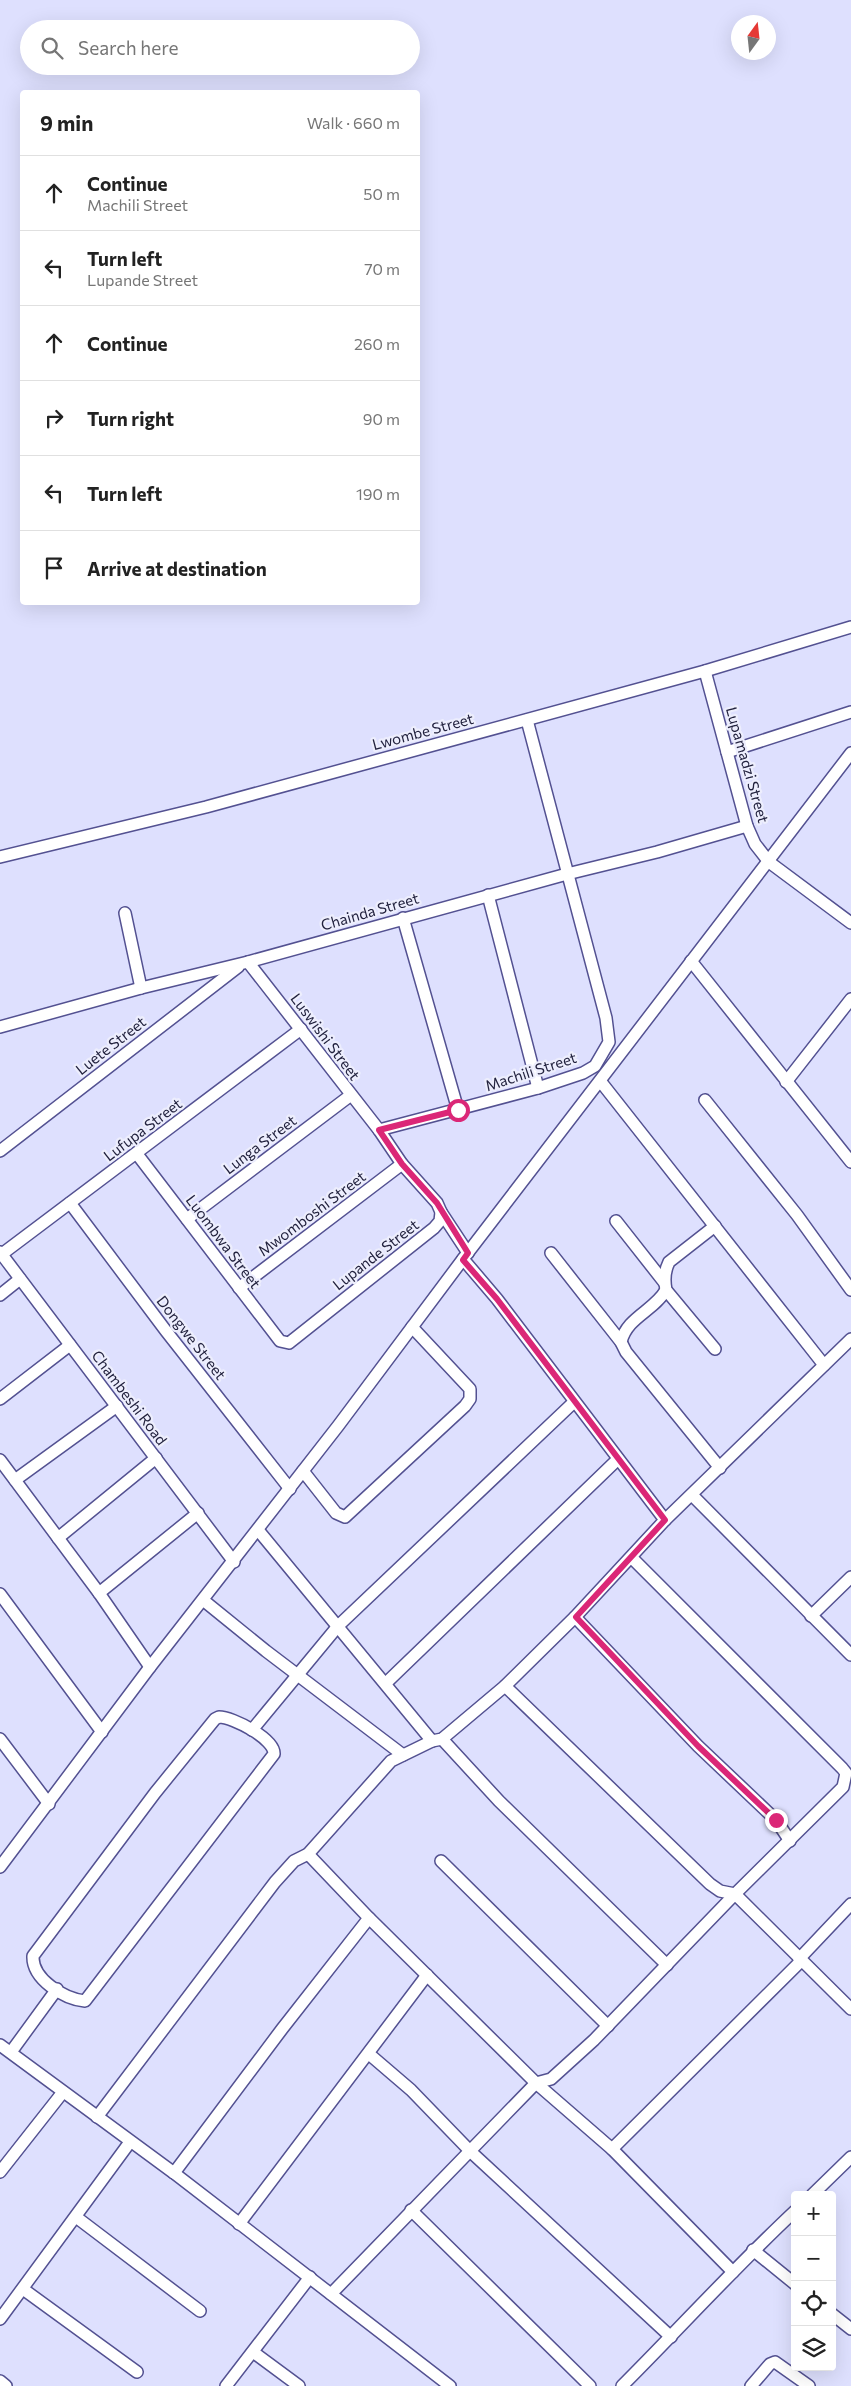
<!DOCTYPE html>
<html lang="en">
<head>
<meta charset="utf-8">
<style>
	:root { --surface:#fff; --page:#f2f2f2; --text:#222; --muted:#767676; --line:#e0e0e0 }
	body { margin:0; font-family:Commissioner,sans-serif; background:var(--page); color:var(--text) }
	.controls { position:absolute; right:15px; bottom:15px; display:grid; overflow:hidden; border-radius:5px; box-shadow:0 5px 20px #0002 }
	.controls button { width:45px; height:45px; display:grid; place-items:center; padding:0; border:0; border-bottom:1px solid var(--line); background:var(--surface); color:var(--text); font:25px sans-serif }
	.compass { position:absolute; left:731px; top:15px; width:45px; height:45px; border-radius:50%; background:var(--surface); box-shadow:0 5px 20px #0002; rotate:15deg }
	.stop { position:absolute; width:15px; height:15px; margin:-11px; border:4px solid #db2777; border-radius:50%; background:#fff }
	.stop.end { background:#db2777; border-color:#fff; box-shadow:0 1px 5px #0008 }
	.list { margin:0; padding:0; list-style:none }
	h2 { display:flex; justify-content:space-between; align-items:center; height:65px; margin:0; padding:0 20px; font-size:21px }
	h2 small { font-size:16px; font-weight:400; color:var(--muted) }
	.list li { display:grid; grid-template-columns:32px 1fr auto; gap:15px; align-items:center; box-sizing:border-box; height:75px; padding:0 20px; border-top:1px solid var(--line) }
	.list b { display:block; font-size:19px; white-space:nowrap }
	.list p { margin:0; font-size:16px; white-space:nowrap; color:var(--muted) }
	.list em { font-size:16px; font-style:normal; color:var(--muted) }
	.icon { flex:none; width:28px; height:28px; fill:none; stroke:currentColor; stroke-width:2; stroke-linecap:round; stroke-linejoin:round }
	.map { position:relative; flex:none; width:851px; height:2386px; overflow:hidden }
	.search { position:absolute; background:var(--surface); box-shadow:0 5px 20px #0002; left:20px; top:20px; width:400px; height:55px; display:flex; align-items:center; gap:12px; box-sizing:border-box; padding:0 18px; border-radius:28px; color:var(--muted); font-size:19px }
	.panel { position:absolute; background:var(--surface); box-shadow:0 5px 20px #0002; left:20px; top:90px; width:400px; height:515px; border-radius:5px }
	.map>svg:first-child { display:block }
	.lines { fill:none; stroke-linecap:round; stroke-linejoin:round }
	.street-casing { stroke:#535191; stroke-width:14 }
	.street { stroke:#fff; stroke-width:11 }
	.route { stroke:#db2777; stroke-width:6 }
	.labels { text-anchor:middle; stroke-width:4.5; stroke-linejoin:round; paint-order:stroke }
	.street-label { font-size:15px; fill:#22223e; stroke:#edeefd }
</style>
</head>
<body>
<div class="map">
<svg width="851" height="2386" viewBox="0 0 851 2386">
	<rect width="100%" height="100%" fill="#dee0fe"/>
	<g class="lines">
		<defs>
			<g id="street">
				<polyline points="705,671 747,826 755,844 769,862 851,923"/>
				<polyline points="727,752 851,712"/>
				<polyline points="0,857 206,807 705,671 851,627"/>
				<polyline points="488,895 538,1088"/>
				<polyline points="125,913 141,988"/>
				<polyline points="403,918 458,1110"/>
				<polyline points="691,961 851,1162"/>
				<polyline points="0,1027 141,988 248,962 567,874 657,852 747,826"/>
				<polyline points="601,1082 824,1365"/>
				<polyline points="786,1082 851,999"/>
				<polyline points="705,1100 797,1215 851,1290"/>
				<polyline points="379,1130 538,1088 583,1073 595,1066 609,1042 606,1018 527,720"/>
				<polyline points="0,1151 238,967"/>
				<polyline points="137,1154 280,1341 289,1343 434,1228 440,1221 441,1212 437,1203 402,1164 379,1130 248,962"/>
				<polyline points="70,1203 166,1331 290,1489"/>
				<polyline points="441,1212 468,1253"/>
				<polyline points="187,1219 351,1095"/>
				<polyline points="616,1221 664,1282"/>
				<polyline points="0,1252 234,1562"/>
				<polyline points="551,1253 621,1342 626,1352 720,1468"/>
				<polyline points="2,1254 301,1029"/>
				<polyline points="463,1259 497,1299 665,1520"/>
				<polyline points="239,1288 402,1164"/>
				<polyline points="0,1295 20,1279"/>
				<path d="M621 1342C627 1317 654 1311 666 1290"/>
				<path d="M715 1349 666 1290C664 1280 664 1272 669 1262L715 1226"/>
				<polyline points="0,1399 70,1345"/>
				<polyline points="0,1460 99,1593 150,1667"/>
				<polyline points="303,1471 336,1513 345,1517 465,1406 470,1399 470,1389 412,1327"/>
				<polyline points="15,1480 117,1406"/>
				<polyline points="692,1495 851,1655"/>
				<polyline points="258,1530 432,1741"/>
				<polyline points="58,1538 156,1458"/>
				<polyline points="99,1593 198,1513"/>
				<polyline points="0,1594 102,1732"/>
				<polyline points="203,1600 266,1651 403,1755"/>
				<polyline points="811,1616 851,1577"/>
				<polyline points="575,1617 698,1746 776,1820 790,1841"/>
				<polyline points="386,1683 618,1459"/>
				<polyline points="505,1686 710,1884 720,1891 735,1894 851,2009"/>
				<path d="M219 1717C233 1717 275 1739 274 1754L85 2001C64 1999 32 1979 33 1956L155 1793 215 1719Z"/>
				<polyline points="252,1730 338,1626 574,1402"/>
				<polyline points="0,1739 49,1804"/>
				<polyline points="442,1739 499,1801 667,1965"/>
				<polyline points="308,1854 369,1918 536,2083 612,2149 733,2272"/>
				<polyline points="441,1861 608,2026"/>
				<polyline points="0,1867 150,1667 338,1426 463,1259 851,753"/>
				<polyline points="799,1959 851,1904"/>
				<polyline points="0,2045 174,2173 450,2386"/>
				<polyline points="11,2052 57,1989"/>
				<polyline points="369,2054 411,2090 471,2152 671,2337"/>
				<polyline points="97,2117 275,1882 294,1861 308,1854 391,1761 432,1741 442,1739 505,1686 575,1617 665,1520 851,1339"/>
				<polyline points="612,2149 801,1961"/>
				<polyline points="0,2172 63,2092"/>
				<polyline points="174,2173 282,2029 369,1918"/>
				<polyline points="812,2195 851,2157"/>
				<polyline points="411,2210 590,2386"/>
				<polyline points="76,2217 200,2311"/>
				<polyline points="239,2224 427,1975"/>
				<polyline points="753,2250 795,2284"/>
				<polyline points="23,2289 137,2372"/>
				<polyline points="331,2294 536,2083 551,2079 594,2040 735,1894 843,1787 846,1773 842,1768 632,1558"/>
				<polyline points="832,2314 851,2329"/>
				<polyline points="0,2319 130,2142"/>
				<polyline points="253,2352 299,2386"/>
				<polyline points="0,2381 6,2386"/>
				<polyline points="226,2386 310,2277"/>
				<path d="M622 2386C680 2328 735 2267 795 2211"/>
				<polyline points="751,2386 770,2364 775,2362 809,2386"/>
			</g>
		</defs>
		<use href="#street" class="street-casing"/>
		<use href="#street" class="street"/>
	</g>
	<g class="lines">
		<polyline class="route" points="458,1110 379,1130 402,1164 437,1203 468,1253 463,1260 497,1299 665,1520 576,1617 698,1746 776,1820"/>
	</g>
	<g class="labels">
		<g class="street-label">
			<text transform="translate(423 732) rotate(-15)" y="5">Lwombe Street</text>
			<text transform="translate(747 765) rotate(74)" y="5">Lupamadzi Street</text>
			<text transform="translate(370 912) rotate(-16)" y="5">Chainda Street</text>
			<text transform="translate(325 1037) rotate(53)" y="5">Luswishi Street</text>
			<text transform="translate(111 1046) rotate(-38)" y="5">Luete Street</text>
			<text transform="translate(531 1072) rotate(-18)" y="5">Machili Street</text>
			<text transform="translate(143 1130) rotate(-37)" y="5">Lufupa Street</text>
			<text transform="translate(260 1145) rotate(-37)" y="5">Lunga Street</text>
			<text transform="translate(312 1214) rotate(-37)" y="5">Mwomboshi Street</text>
			<text transform="translate(223 1242) rotate(53)" y="5">Luombwa Street</text>
			<text transform="translate(376 1255) rotate(-38)" y="5">Lupande Street</text>
			<text transform="translate(191 1338) rotate(52)" y="5">Dongwe Street</text>
			<text transform="translate(129 1398) rotate(53)" y="5">Chambeshi Road</text>
		</g>
	</g>
</svg>
<div class="controls">
<button>+</button>
<button>−</button>
<button><svg class="icon" aria-label="locate" viewBox="0 0 24 24"><circle cx="12" cy="12" r="6"/><path d="M12 2v4M12 18v4M2 12h4M18 12h4"/></svg></button>
<button><svg class="icon" aria-label="layers" viewBox="0 0 24 24"><path d="M12 4l9 5-9 5-9-5zM3 14l9 5 9-5"/></svg></button>
</div>
<svg class="compass" viewBox="-18 -18 36 36"><path d="M0-13l5 13h-10z" fill="#e53935"/><path d="M0 13l5-13h-10z" fill="#767676"/></svg>
<div class="stop" style="left:458px;top:1110px"></div>
<div class="stop end" style="left:776px;top:1820px"></div>
<div class="search"><svg class="icon" aria-label="search" viewBox="0 0 24 24"><circle cx="10" cy="10" r="6"/><path d="M15 15l6 6"/></svg>Search here</div>
<section class="panel">
<h2>9 min<small>Walk · 660 m</small></h2>
<ul class="list">
<li><svg class="icon" aria-label="ahead" viewBox="0 0 24 24"><path d="M12 20V5M6 11l6-6 6 6"/></svg><div><b>Continue</b><p>Machili Street</p></div><em>50 m</em></li>
<li><svg class="icon" aria-label="left" viewBox="0 0 24 24"><path d="M17 20v-9H6M10 6l-5 5 5 5"/></svg><div><b>Turn left</b><p>Lupande Street</p></div><em>70 m</em></li>
<li><svg class="icon" aria-label="ahead" viewBox="0 0 24 24"><path d="M12 20V5M6 11l6-6 6 6"/></svg><div><b>Continue</b></div><em>260 m</em></li>
<li><svg class="icon" aria-label="right" viewBox="0 0 24 24"><path d="M7 20v-9h11M14 6l5 5-5 5"/></svg><div><b>Turn right</b></div><em>90 m</em></li>
<li><svg class="icon" aria-label="left" viewBox="0 0 24 24"><path d="M17 20v-9H6M10 6l-5 5 5 5"/></svg><div><b>Turn left</b></div><em>190 m</em></li>
<li><svg class="icon" aria-label="arrive" viewBox="0 0 24 24"><path d="M6 21V4h12l-3 4 3 4H6"/></svg><div><b>Arrive at destination</b></div></li>
</ul>
</section>
</div>
</body>
</html>
